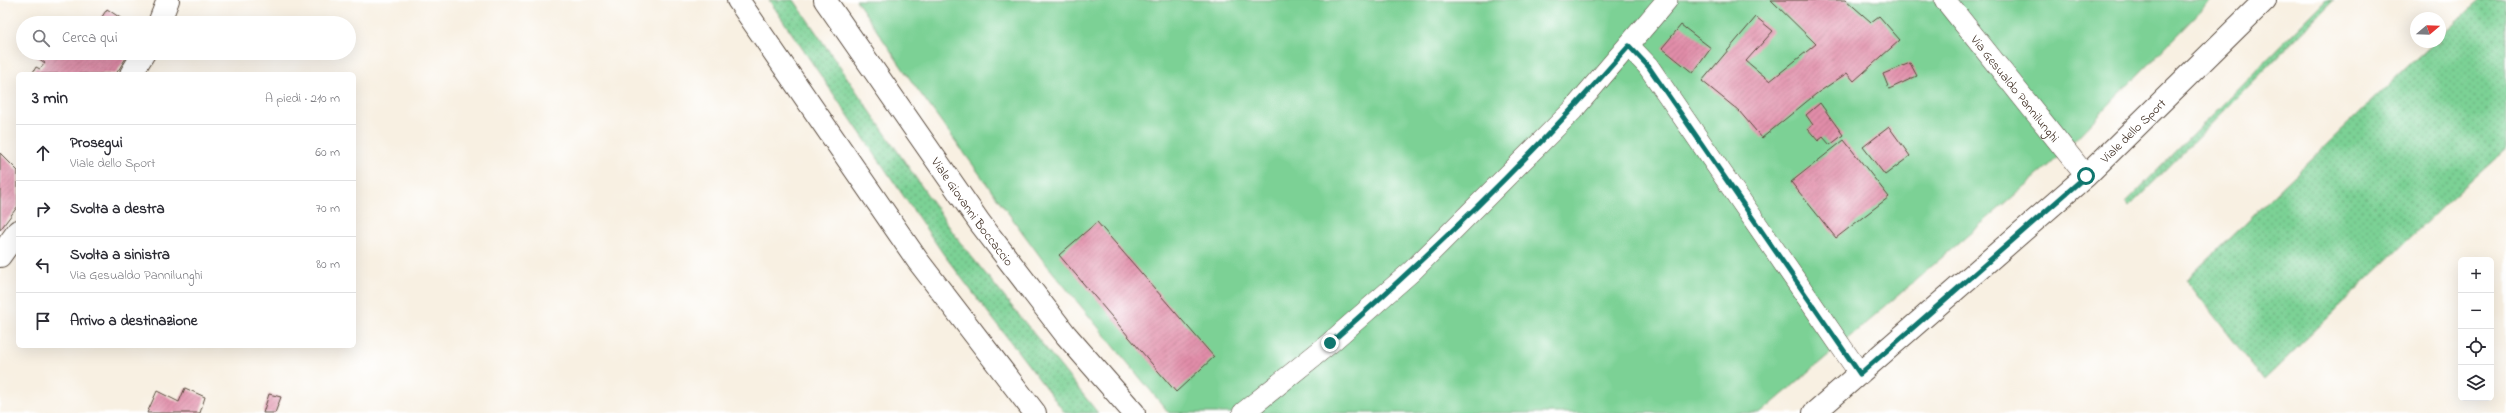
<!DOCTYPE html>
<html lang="it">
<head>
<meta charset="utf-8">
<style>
	:root { --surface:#fff; --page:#f7f7f7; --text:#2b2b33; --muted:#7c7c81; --line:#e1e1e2 }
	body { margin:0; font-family:"Indie Flower",sans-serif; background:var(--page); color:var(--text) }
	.controls { position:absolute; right:12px; bottom:12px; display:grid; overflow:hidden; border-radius:6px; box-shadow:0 4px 16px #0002 }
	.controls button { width:36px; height:36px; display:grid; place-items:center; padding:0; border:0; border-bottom:1px solid var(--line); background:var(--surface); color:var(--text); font:20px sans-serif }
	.compass { position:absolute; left:2410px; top:12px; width:36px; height:36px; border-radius:50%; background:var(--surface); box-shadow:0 4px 16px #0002; rotate:71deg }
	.stop { position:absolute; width:12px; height:12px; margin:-9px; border:3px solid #0f766e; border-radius:50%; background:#fff }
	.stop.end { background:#0f766e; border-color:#fff; box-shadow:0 1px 4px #0008 }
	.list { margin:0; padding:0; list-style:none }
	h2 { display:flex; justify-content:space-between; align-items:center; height:52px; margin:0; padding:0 16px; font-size:17px }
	h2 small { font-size:13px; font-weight:400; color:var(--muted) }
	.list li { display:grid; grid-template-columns:26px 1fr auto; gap:12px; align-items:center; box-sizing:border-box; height:56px; padding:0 16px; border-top:1px solid var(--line) }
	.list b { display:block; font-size:15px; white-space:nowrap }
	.list p { margin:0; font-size:13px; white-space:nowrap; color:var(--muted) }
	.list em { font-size:13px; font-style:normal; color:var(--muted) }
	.icon { flex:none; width:22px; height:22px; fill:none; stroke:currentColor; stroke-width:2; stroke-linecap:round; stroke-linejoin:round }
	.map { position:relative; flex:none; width:2506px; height:413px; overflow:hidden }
	.search { position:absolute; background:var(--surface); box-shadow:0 4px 16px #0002; left:16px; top:16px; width:340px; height:44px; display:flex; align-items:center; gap:10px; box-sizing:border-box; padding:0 14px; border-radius:22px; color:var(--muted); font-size:15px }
	.panel { position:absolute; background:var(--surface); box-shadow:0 4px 16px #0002; left:16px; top:72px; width:340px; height:276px; border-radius:6px }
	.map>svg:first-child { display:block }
	.grass { fill:url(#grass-dots); stroke:#5c7e5a }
	.green { fill:#7cd195; stroke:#5c7e5a }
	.building { fill:url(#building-hatch) }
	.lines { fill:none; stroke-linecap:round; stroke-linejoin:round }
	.service-casing { stroke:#57483b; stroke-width:22 }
	.minor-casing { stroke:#57483b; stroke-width:24 }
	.tertiary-casing { stroke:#57483b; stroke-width:24 }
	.secondary-casing { stroke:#57483b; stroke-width:24 }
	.service { stroke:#fff; stroke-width:21 }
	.minor { stroke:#fff; stroke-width:22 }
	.tertiary { stroke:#fff; stroke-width:22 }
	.secondary { stroke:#fff; stroke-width:22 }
	.route { stroke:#0f766e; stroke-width:5 }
	.labels { text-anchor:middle; stroke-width:4; stroke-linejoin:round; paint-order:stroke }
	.street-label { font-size:13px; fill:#3b2a1e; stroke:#fff }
</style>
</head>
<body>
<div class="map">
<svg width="2506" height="413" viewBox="0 0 2506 413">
	<defs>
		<pattern id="grass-dots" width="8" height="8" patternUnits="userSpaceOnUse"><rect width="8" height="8" fill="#7cd195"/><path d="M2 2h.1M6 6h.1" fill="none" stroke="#67aa79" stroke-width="1.8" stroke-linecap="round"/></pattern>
		<pattern id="building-hatch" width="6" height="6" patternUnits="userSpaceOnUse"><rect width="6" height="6" fill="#e18da9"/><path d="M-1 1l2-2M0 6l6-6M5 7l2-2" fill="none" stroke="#b87389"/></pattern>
	</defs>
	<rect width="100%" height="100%" fill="#fff"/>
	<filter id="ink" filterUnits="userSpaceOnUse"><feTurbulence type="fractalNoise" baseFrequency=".025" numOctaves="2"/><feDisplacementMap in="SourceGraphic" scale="8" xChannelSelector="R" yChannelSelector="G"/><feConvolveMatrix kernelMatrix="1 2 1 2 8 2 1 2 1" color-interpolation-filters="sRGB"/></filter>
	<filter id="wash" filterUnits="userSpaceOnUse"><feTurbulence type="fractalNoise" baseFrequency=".012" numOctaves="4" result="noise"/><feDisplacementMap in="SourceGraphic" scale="16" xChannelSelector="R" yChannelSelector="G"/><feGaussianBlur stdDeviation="0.9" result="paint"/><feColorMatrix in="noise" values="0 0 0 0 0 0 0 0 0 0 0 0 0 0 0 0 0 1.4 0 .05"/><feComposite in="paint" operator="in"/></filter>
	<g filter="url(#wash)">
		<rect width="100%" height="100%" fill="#f8f0e2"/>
		<g class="grass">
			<polygon points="769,0 794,0 959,241 1098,413 1065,413 944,255"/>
			<polygon points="2326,0 2334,0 2129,207 2125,203"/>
			<polygon points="2480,0 2506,0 2506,148 2449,200 2264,380 2186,280 2408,66 2434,42 2440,42 2440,37"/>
		</g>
		<polygon class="green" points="856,0 2211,0 2052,163 1761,413 1169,413 1042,259 912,82"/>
		<g id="blocks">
			<g class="building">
				<polygon points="1771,0 1846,0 1871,22 1879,16 1900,40 1854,81 1847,73 1816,94 1762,138 1739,111 1702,81 1756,17 1773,31 1746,61 1770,81 1816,44"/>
				<polygon points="107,9 128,23 98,23"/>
				<polygon points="1681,25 1711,48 1693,73 1662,48"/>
				<polygon points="31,53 129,53 116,74 32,74 36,67 40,69 45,63"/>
				<polygon points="1910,63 1917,76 1889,89 1883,74"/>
				<polygon points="1820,103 1843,135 1830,145 1823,137 1818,141 1808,129 1813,125 1806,115"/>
				<polygon points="1889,127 1910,156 1885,175 1863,147"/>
				<polygon points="1844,140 1889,197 1836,238 1791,182"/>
				<polygon points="0,153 18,171 18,206 0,230"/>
				<polygon points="1097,222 1214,357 1176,392 1059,255"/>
				<polygon points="185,388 205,397 200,413 147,413 157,391 179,402"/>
				<polygon points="269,394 281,397 275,413 263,413"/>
			</g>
		</g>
	</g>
	<g filter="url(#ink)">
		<use href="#blocks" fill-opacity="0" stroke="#57483b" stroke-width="1"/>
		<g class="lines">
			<defs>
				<g id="service">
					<path id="s1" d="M1945 0 2086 176"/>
					<polyline points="1629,46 1648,66 1860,374"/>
					<polyline points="1243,413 1330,343 1412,271 1573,110 1667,0"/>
				</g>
				<g id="minor">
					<polyline points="159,23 168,0"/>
					<polyline points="131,74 144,53"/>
					<polyline points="0,256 18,231"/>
				</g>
				<g id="tertiary">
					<path id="s2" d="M1814 413 2086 176 2265 0"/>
				</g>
				<g id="secondary">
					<polyline points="738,0 918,261 1035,413"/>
					<path id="s3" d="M825 0 980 223 1066 335 1134 413"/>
				</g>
			</defs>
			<use href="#service" class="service-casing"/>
			<use href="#minor" class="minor-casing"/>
			<use href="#tertiary" class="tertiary-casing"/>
			<use href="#secondary" class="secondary-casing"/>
			<use href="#service" class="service"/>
			<use href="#minor" class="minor"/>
			<use href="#tertiary" class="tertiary"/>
			<use href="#secondary" class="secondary"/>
		</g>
	</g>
	<g class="lines" filter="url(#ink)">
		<path class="route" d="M1330 343C1436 250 1536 152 1629 46L1648 66 1860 374 2086 176"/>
	</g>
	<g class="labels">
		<g class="street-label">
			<text dy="5" stroke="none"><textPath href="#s1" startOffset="113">Via Gesualdo Pannilunghi</textPath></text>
			<text dy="5" stroke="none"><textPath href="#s2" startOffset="426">Viale dello Sport</textPath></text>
			<text dy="5" stroke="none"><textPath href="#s3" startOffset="258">Viale Giovanni Boccaccio</textPath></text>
		</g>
	</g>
</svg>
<div class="controls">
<button>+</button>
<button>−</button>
<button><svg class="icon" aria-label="locate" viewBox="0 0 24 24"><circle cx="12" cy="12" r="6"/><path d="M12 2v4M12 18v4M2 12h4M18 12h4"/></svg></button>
<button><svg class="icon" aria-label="layers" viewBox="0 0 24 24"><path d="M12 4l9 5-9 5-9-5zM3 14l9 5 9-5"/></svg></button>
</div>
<svg class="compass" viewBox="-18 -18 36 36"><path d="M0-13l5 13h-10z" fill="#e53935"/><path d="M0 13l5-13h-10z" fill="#7c7c81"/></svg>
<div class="stop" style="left:2086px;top:176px"></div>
<div class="stop end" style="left:1330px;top:343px"></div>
<div class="search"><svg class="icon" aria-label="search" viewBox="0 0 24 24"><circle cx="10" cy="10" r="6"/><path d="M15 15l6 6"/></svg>Cerca qui</div>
<section class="panel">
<h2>3 min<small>A piedi · 210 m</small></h2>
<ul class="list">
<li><svg class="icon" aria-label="ahead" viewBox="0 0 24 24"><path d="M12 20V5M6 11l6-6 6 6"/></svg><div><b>Prosegui</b><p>Viale dello Sport</p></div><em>60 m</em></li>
<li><svg class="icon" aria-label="right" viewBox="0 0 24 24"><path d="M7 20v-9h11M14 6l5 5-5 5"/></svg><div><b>Svolta a destra</b></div><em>70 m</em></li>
<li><svg class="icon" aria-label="left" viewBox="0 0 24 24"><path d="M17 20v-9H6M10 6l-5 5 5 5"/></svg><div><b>Svolta a sinistra</b><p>Via Gesualdo Pannilunghi</p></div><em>80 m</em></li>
<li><svg class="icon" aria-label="arrive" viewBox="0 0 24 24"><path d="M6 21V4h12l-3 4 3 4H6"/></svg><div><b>Arrivo a destinazione</b></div></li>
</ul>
</section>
</div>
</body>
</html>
